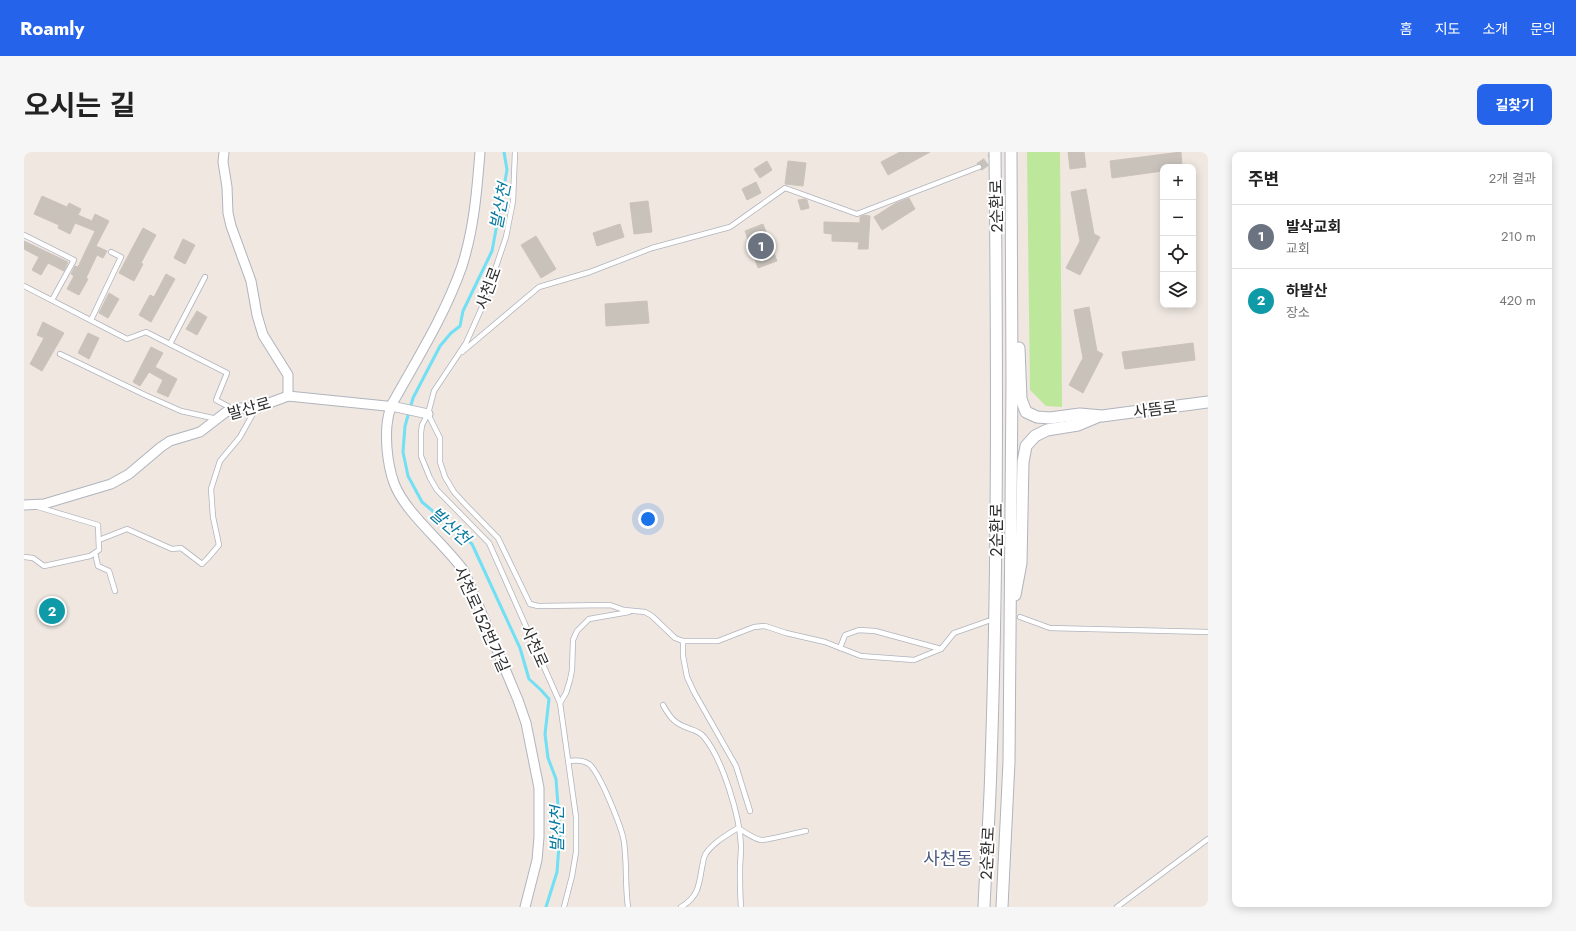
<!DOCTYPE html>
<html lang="ko">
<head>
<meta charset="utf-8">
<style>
	:root { --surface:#fff; --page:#f6f6f6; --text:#222; --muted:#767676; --line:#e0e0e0; --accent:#2563eb }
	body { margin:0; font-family:Jost,"Noto Sans KR",sans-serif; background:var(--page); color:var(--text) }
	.controls { position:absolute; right:12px; top:12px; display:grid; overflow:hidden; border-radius:8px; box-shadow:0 2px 10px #0003 }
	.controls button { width:36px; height:36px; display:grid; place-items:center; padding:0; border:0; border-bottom:1px solid var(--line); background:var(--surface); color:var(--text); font:20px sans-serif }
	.you { position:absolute; left:624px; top:367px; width:14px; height:14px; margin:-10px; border:3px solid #fff; border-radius:50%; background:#1a73e8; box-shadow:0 0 0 6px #1a73e833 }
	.badge { display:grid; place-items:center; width:26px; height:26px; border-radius:50%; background:var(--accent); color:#fff; font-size:13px; font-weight:700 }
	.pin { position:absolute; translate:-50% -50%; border:2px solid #fff; box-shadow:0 1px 4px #0006 }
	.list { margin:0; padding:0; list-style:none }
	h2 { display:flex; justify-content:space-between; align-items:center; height:52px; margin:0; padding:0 16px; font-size:17px }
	h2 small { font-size:13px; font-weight:400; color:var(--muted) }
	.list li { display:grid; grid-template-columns:26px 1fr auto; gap:12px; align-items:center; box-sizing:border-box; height:64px; padding:0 16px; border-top:1px solid var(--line) }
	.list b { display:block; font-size:15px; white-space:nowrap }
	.list p { margin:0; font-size:13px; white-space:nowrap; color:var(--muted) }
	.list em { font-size:13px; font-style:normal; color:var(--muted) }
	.icon { flex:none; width:22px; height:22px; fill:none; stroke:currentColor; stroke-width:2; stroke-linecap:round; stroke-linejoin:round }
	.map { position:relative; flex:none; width:1184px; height:755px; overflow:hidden; border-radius:8px }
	header { display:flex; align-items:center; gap:24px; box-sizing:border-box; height:56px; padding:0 20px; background:var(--accent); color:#fff }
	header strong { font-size:19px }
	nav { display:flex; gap:22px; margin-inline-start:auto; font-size:14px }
	.intro { display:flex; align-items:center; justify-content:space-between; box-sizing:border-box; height:96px; padding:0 24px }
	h1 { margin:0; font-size:28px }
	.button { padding:10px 18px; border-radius:8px; background:var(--accent); color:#fff; font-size:14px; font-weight:700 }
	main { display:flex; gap:24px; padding:0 24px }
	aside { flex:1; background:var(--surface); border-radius:8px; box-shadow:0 2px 10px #0003 }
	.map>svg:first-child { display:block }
	.green { fill:#bde79b }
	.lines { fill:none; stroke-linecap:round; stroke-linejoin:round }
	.stream { stroke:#71dff4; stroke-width:3 }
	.building { fill:#c8c2bb; stroke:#cbc3b9 }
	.minor-tunnel { stroke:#c8c2bc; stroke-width:9; stroke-dasharray:9 4.5; stroke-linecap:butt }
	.service-casing { stroke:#b0b4be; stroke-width:6 }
	.minor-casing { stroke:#b0b4be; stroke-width:11 }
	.tertiary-casing { stroke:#b0b4be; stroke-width:13 }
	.service { stroke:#fff; stroke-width:4.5 }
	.minor { stroke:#fff; stroke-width:9 }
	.tertiary { stroke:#fff; stroke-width:11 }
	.labels { text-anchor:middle; stroke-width:4; stroke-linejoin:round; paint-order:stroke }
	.street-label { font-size:16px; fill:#2e2e2e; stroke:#fff }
	.water-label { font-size:17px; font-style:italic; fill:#087ba0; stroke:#fff }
	.quarter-label { font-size:18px; fill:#4b5a81; stroke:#fff }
</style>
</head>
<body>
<header>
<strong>Roamly</strong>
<nav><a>홈</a><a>지도</a><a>소개</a><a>문의</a></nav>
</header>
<div class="intro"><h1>오시는 길</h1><a class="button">길찾기</a></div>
<main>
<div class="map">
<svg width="1184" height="755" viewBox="0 0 1184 755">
	<rect width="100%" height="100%" fill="#efe7e0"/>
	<polygon class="green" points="1003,0 1036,0 1038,255 1022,254 1006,238"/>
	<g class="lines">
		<polyline class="stream" points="480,0 483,18 468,99 439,159 436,174 427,181 416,194 389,246 381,274 379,300 384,324 398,350 448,392 496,496 505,527 517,538 525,547 521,582 524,606 532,627 536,680 533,720 522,755"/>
	</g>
	<g class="building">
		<polygon points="876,0 906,0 864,23 857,10"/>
		<polygon points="1044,0 1060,0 1062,15 1046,17"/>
		<polygon points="1157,0 1158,15 1139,15 1139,19 1088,26 1086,9"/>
		<polygon points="743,9 748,18 736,26 730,17"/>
		<polygon points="764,9 782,11 779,34 761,32"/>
		<polygon points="732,30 737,41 723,48 718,37"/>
		<polygon points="1062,37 1070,82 1076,85 1056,123 1042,116 1056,89 1047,40"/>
		<polygon points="18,44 43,55 45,51 57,57 54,63 68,69 71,62 85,69 72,94 83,99 79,106 73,103 62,126 64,127 55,143 43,137 50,124 47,122 51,114 54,115 71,79 51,71 46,82 34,76 35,73 10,62"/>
		<polygon points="885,46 891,57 858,78 850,65 872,51"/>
		<polygon points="780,47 783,48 785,56 777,58 774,48"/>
		<polygon points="624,49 628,80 610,82 606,51"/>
		<polygon points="840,63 846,64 844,97 834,97 835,90 808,89 808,82 800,81 800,70 836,71 836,65"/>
		<polygon points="596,72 600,85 573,94 569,81"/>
		<polygon points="739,72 753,109 734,116 721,79"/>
		<polygon points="119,76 132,83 117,111 119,112 110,129 95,121"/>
		<polygon points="512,84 532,117 517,126 497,93"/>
		<polygon points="159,87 171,93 161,112 150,106"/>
		<polygon points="0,89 44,110 40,119 24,111 17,123 8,118 15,105 0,97"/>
		<polygon points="142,122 151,127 127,170 115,163 126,143 130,145"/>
		<polygon points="85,141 95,147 84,166 75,161"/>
		<polygon points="623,149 625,171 582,174 581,152"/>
		<polygon points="1065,155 1073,199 1079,202 1059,241 1045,233 1059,206 1050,158"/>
		<polygon points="173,159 183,165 173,183 162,177"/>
		<polygon points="19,170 40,181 18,219 6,212 20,186 13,183"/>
		<polygon points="64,181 75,186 65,207 54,201"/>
		<polygon points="1169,191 1171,208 1101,217 1098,200"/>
		<polygon points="127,195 139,201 131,215 153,227 144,245 133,240 139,228 125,220 116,234 109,230"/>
	</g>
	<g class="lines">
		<polyline class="minor-tunnel" points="955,15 975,1"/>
		<defs>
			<g id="service">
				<polyline points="491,0 489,49 482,85 459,153 442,191 410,239 404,262 398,273 397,281 397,304 406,326 413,338 465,391 536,551 552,665 552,700 548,724 540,755"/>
				<polyline points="0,83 50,108 28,148"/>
				<polyline points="0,134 103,187 122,180 203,221 192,248 209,257"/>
				<polyline points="67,168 97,105 87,100"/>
				<polyline points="146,192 181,125"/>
				<polyline points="438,200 515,135 566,120 628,96 706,75 761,36 833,62 955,15"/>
				<polyline points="36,202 121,243 157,259 193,267"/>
				<polyline points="404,262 416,286 416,310 421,325 430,340 440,351 474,386 506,452 514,454 586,453 600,458 621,460 628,464 651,486 659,489 694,489 730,475 741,474 762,481 801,490 837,504 890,508 917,497 930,481 964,469"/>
				<polyline points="75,388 103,377 148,397 157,396 178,412 184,406 195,393 189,365 187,337 196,309 216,285 232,256"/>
				<polyline points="71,401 74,414 85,419 91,439"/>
				<polyline points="0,405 9,406 20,414 66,404 75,398 74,373 14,355"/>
				<polyline points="996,465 1026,476 1184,480"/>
				<polyline points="659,489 659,504 663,525 670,540 712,614 726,659"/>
				<polyline points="816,496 821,483 835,478 851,479 917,497"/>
				<polyline points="536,551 542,541 546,528 548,518 549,488 553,479 565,467 605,460"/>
				<path d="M639 553C644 562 649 570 659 574 667 578 675 578 680 585 699 608 716 665 717 694 717 702 716 710 716 718 716 731 716 743 717 755"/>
				<path d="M545 609C552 608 559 608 565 612 576 621 598 676 600 690 603 712 601 734 604 755"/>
				<path d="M657 755C674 745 675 734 678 715 679 712 679 707 681 703 688 691 703 683 714 676 721 680 730 687 737 688 741 689 775 680 782 679"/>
				<polyline points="1093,755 1184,687"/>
			</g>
			<g id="minor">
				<polyline points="200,0 199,10 203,35 204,61 207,74 227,129 233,163 239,183 264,223 264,244"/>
				<path d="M456 0C453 38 450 77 438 114 421 163 393 207 368 252 362 267 362 281 363 297 364 308 366 320 370 331 381 361 420 391 440 419L494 548 502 571 515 636V685L513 708 501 755"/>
				<polyline points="0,353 20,352 87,332 105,322 137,295 146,289 176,280 202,260 216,256 232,256 264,244 372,255 404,262"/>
			</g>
			<g id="tertiary">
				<polyline points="995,196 997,247 1002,260 1013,265 1026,266 1056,262 1078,264 1184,250"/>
				<polyline points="991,443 997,411 999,310 1002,294 1011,284 1023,278 1054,273 1073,265"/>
				<path d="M960 755C962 707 966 659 967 611 974 407 973 204 971 0"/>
				<polyline points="978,755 985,610 988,230 987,0"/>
			</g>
		</defs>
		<use href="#service" class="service-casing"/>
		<use href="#minor" class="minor-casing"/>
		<use href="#tertiary" class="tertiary-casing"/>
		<use href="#service" class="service"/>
		<use href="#minor" class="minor"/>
		<use href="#tertiary" class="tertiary"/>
	</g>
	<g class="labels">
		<g class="street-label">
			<text transform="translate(972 54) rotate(-91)" y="6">2순환로</text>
			<text transform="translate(464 136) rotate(-70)" y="6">사천로</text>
			<text transform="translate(225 256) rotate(-16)" y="6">발산로</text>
			<text transform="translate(1131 257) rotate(-7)" y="6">사뜸로</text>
			<text transform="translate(972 378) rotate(-90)" y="6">2순환로</text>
			<text transform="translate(458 467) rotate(66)" y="6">사천로152번가길</text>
			<text transform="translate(511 494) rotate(66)" y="6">사천로</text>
			<text transform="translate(963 701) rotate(-87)" y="6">2순환로</text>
		</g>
		<g class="water-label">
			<text transform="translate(476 54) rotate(-79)" y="6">발산천</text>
			<text transform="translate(426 374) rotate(41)" y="6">발산천</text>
			<text transform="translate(533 677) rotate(-90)" y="6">발산천</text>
		</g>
		<g class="quarter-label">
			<text x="924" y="713">사천동</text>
		</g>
	</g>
</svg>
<div class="controls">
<button>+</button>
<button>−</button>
<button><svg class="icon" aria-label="locate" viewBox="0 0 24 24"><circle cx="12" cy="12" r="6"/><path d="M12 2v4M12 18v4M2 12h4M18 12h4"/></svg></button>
<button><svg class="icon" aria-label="layers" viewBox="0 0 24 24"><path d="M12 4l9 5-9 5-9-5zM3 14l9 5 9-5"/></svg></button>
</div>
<div class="you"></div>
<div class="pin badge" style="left:737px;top:94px;background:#6b7280">1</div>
<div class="pin badge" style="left:28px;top:459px;background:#0f9aa8">2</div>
</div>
<aside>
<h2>주변<small>2개 결과</small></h2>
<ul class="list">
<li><span class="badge" style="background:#6b7280">1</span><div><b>발삭교회</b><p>교회</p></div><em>210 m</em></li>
<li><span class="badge" style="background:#0f9aa8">2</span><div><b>하발산</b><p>장소</p></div><em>420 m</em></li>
</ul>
</aside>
</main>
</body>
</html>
